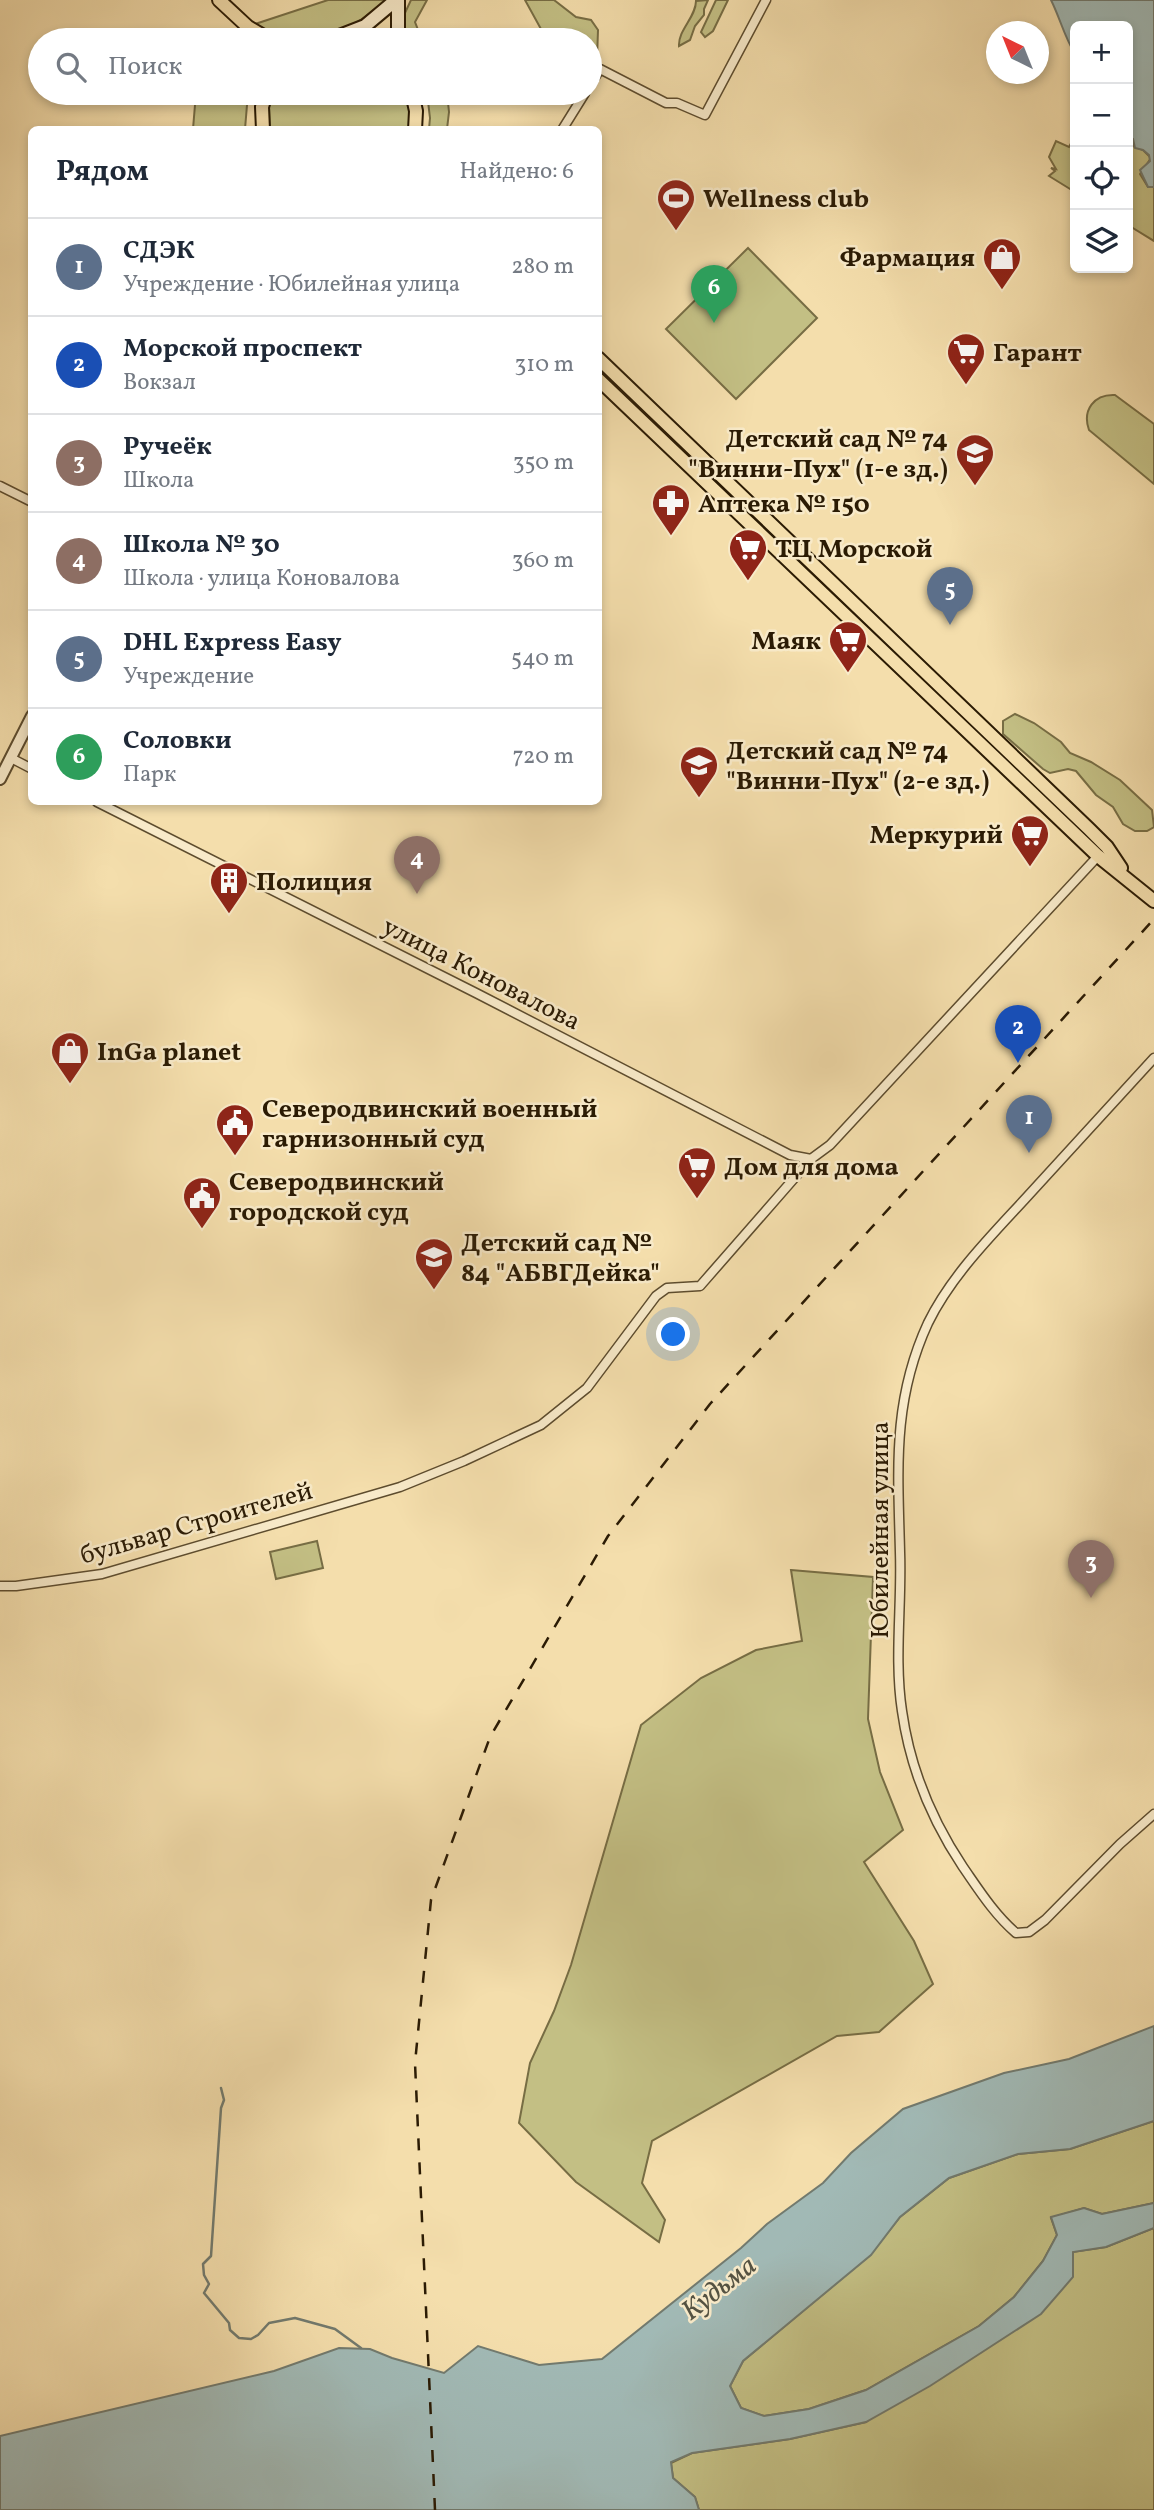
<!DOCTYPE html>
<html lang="ru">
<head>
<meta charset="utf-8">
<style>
	:root { --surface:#fff; --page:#f6f6f7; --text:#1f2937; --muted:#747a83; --line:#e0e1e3; --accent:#0f766e }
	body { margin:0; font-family:Vollkorn,serif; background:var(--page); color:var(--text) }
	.controls { position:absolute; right:21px; top:21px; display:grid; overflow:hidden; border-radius:10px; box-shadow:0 4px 10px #0003 }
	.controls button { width:63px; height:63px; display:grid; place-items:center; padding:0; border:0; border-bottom:2px solid var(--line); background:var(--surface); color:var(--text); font:35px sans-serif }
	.compass { position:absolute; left:986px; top:21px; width:63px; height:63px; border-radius:50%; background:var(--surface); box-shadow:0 4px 10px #0003; rotate:317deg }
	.you { position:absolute; left:674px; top:1335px; width:24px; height:24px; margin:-18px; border:5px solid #fff; border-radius:50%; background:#1a73e8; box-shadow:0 0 0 10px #1a73e833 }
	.badge { display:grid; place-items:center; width:46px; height:46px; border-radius:50%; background:var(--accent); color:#fff; font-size:23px; font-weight:700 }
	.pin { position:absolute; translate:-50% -58px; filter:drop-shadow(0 2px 4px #0008) }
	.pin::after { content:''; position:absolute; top:37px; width:24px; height:21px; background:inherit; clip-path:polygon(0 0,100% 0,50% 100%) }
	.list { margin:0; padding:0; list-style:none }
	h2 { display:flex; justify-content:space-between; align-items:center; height:91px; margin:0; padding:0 28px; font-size:30px }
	h2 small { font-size:23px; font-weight:400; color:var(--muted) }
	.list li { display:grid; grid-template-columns:46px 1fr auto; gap:21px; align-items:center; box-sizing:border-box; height:98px; padding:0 28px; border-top:2px solid var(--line) }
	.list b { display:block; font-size:26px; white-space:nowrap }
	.list p { margin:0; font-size:23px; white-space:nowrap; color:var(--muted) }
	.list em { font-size:23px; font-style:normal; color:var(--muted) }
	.icon { flex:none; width:38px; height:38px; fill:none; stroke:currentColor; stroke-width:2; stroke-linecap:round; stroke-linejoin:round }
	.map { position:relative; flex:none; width:1154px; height:2510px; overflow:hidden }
	.search { position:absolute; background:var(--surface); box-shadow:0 4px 10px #0003; left:28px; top:28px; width:574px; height:77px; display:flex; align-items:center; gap:18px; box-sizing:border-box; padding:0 24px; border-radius:38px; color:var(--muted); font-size:26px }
	.panel { position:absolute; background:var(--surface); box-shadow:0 4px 10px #0003; left:28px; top:126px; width:574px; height:679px; border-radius:10px }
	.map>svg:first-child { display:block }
	.green { fill:#c3bf84; stroke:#776d44; stroke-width:2 }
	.water { fill:#a1b9b5; stroke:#727a6e; stroke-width:2 }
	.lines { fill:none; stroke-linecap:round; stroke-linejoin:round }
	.stream { stroke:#727a6e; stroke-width:2.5 }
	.minor-casing { stroke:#5d4c2e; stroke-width:11 }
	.tertiary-casing { stroke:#5d4c2e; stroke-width:14 }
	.secondary-casing { stroke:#2b1b04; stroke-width:16 }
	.primary-casing { stroke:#2b1b04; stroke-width:16 }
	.minor { stroke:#f8eac9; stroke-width:8 }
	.tertiary { stroke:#f8eac9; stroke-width:10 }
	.secondary { stroke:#f8eac9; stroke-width:12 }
	.primary { stroke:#f4deac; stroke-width:12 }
	.rail { stroke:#2b1b04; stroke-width:2.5; stroke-dasharray:12 12; stroke-linecap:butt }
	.labels { text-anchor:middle; stroke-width:5; stroke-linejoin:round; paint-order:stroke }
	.poi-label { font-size:26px; font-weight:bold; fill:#2b1b04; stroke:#f8eac9; text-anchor:start }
	.street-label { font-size:26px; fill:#2b1b04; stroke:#f8eac9 }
	.water-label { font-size:28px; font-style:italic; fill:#545242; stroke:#f8eac9 }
</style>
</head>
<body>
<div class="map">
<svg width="1154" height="2510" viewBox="0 0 1154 2510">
	<rect width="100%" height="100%" fill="#f4deac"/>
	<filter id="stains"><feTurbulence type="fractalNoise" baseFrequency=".00286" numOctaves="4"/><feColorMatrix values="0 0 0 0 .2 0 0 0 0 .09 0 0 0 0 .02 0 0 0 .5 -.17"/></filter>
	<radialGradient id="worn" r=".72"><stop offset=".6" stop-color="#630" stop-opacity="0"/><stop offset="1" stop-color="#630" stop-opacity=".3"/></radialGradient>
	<g class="green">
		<path d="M328 0H387C359 24 320 48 282 40 271 38 261 31 252 25Z"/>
		<polygon points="411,0 427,0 415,22 422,40 406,40 404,15"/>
		<polygon points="525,0 554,0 576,17 591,20 598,30 597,59 590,59 590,40 547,40"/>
		<path d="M708 0 704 9V15L695 26 690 40 679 46C678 30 696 17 696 1Z"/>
		<polygon points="716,0 728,0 713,31 705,37 701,32"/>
		<polygon points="196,93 248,93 245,129 193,129"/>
		<polygon points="273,93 406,93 410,108 409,130 270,129 269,106"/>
		<polygon points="427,93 447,93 449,112 447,129 429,129 430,118"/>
		<polygon points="1075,136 1075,157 1072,160 1075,159 1075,192 1049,176 1055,171 1051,168 1056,169 1049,157 1056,141 1069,147"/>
		<polygon points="1128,136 1133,139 1133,146 1143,150 1151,158 1140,174 1148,187 1154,187 1154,241 1128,225"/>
		<polygon points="748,248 817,318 736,399 666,329"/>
		<path d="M1115 395 1154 424V484L1089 430C1082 410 1094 394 1115 395Z"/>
		<polygon points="1015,714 1034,723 1061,742 1070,753 1091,762 1120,780 1152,810 1154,827 1147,831 1135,831 1123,824 1113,807 1096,795 1076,771 1068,769 1050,773 1043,769 1003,734 1003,721"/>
		<polygon points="317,1541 323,1568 276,1579 270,1552"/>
		<polygon points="791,1570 873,1577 868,1719 880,1772 903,1830 864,1862 914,1941 933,1984 879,2032 837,2036 652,2141 642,2183 665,2220 659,2242 576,2182 519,2123 530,2063 554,2011 571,1965 641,1725 701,1678 756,1650 802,1641"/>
		<polygon points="1154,2121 1154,2203 1102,2214 1084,2208 1051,2218 1057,2235 1043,2261 1014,2297 979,2326 866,2390 809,2409 764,2416 741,2408 730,2386 743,2361 870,2255 900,2217 949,2178 1018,2154 1070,2149"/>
		<polygon points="1154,2228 1154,2510 699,2510 695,2497 673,2478 671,2463 692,2453 790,2439 866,2422 1072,2252 1106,2247"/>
	</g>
	<g class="water">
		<path d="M1051 0H1154V187H1148L1140 170 1150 161 1149 155 1143 150 1135 148 1133 139 1128 136V26H1075V54C1064 36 1060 18 1051 0Z"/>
		<polygon points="1154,2026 1154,2121 1070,2149 1018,2154 949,2178 900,2217 871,2255 743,2361 730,2386 741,2408 764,2416 809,2409 866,2390 979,2326 1014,2297 1043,2261 1057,2235 1051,2217 1084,2208 1102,2214 1154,2203 1154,2228 1106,2247 1073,2252 1073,2277 1041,2314 930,2386 866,2422 790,2439 692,2453 671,2462 673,2478 695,2497 699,2510 0,2510 0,2436 274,2371 339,2348 370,2349 392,2358 444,2373 478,2346 539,2365 602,2359 741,2248 767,2224 823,2183 851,2153 903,2109 1004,2073 1069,2059"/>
	</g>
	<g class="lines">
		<polyline class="stream" points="221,2088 224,2100 221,2108 211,2256 203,2264 204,2275 209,2284 204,2293 229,2323 230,2330 239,2338 251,2339 258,2335 269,2323 295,2318 335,2329 361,2348"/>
		<defs>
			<g id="minor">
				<polyline points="590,85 600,69 666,103 677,103 705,115 766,0"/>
				<polyline points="562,130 585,93"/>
				<polyline points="0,486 32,502"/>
				<polyline points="11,758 32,769"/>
				<polyline points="97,802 476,993 790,1155 811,1159"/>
				<path d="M1154 1058C1111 1105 1068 1152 1025 1199 990 1237 951 1276 928 1323 892 1401 898 1469 900 1552 902 1604 894 1659 902 1711 910 1768 931 1819 963 1867 979 1890 994 1914 1016 1933L1029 1932 1045 1920 1120 1844 1154 1814"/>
				<polyline points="0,1586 16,1586 102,1574 400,1487 464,1461 541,1425 587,1388 656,1296 667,1288 700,1286 811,1159 830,1145 1099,855"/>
			</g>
			<polyline id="tertiary" points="0,779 32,716"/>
			<g id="secondary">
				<polyline points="329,40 365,26 396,0"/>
				<polyline points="398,40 398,0"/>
			</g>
			<g id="primary">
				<polyline points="219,0 248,27 270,40"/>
				<polyline points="336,40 342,40"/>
				<polyline points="412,93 416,111 415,130"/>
				<polyline points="263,130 262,107 266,93"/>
				<polyline points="598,358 1089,829 1107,847 1121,868"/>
				<polyline points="598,379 1098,856 1154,901"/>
			</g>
		</defs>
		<use href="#minor" class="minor-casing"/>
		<use href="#tertiary" class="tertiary-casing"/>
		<use href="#secondary" class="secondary-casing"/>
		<use href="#primary" class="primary-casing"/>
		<use href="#minor" class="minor"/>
		<use href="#tertiary" class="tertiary"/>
		<use href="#secondary" class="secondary"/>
		<use href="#primary" class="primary"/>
		<polyline class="rail" points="435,2510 415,2063 431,1900 490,1737 608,1536 710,1404 1154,919"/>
	</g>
	<defs>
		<symbol id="stadium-pin" viewBox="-11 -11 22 30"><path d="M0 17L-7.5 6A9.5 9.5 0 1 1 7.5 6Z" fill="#8f2418" stroke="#f8eac9"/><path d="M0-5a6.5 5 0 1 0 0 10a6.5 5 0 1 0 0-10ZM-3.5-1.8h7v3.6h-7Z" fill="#fff"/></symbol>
		<symbol id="shop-pin" viewBox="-11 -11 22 30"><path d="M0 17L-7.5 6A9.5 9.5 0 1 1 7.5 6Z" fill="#8f2418" stroke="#f8eac9"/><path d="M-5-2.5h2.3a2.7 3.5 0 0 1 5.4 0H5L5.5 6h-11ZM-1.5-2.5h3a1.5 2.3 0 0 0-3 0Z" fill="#fff"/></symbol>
		<symbol id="supermarket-pin" viewBox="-11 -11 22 30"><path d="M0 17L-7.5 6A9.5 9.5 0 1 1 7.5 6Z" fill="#8f2418" stroke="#f8eac9"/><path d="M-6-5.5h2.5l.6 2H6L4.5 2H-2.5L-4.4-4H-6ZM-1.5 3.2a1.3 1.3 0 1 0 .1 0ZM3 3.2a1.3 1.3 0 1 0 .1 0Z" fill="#fff"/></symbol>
		<symbol id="school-pin" viewBox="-11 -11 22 30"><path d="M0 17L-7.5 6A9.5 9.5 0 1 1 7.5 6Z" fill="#8f2418" stroke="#f8eac9"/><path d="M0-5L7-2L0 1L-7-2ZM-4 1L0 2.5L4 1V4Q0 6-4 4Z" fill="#fff"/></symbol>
		<symbol id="pharmacy-pin" viewBox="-11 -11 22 30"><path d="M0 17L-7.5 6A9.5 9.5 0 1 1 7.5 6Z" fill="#8f2418" stroke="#f8eac9"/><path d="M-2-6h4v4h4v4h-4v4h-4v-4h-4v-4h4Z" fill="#fff"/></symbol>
		<symbol id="building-pin" viewBox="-11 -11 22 30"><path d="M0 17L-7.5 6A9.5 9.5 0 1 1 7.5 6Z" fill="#8f2418" stroke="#f8eac9"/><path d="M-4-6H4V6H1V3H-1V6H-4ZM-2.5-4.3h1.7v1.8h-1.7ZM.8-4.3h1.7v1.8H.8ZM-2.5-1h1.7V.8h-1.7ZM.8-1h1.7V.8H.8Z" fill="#fff"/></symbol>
		<symbol id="civic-pin" viewBox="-11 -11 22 30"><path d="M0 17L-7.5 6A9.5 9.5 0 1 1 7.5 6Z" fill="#8f2418" stroke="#f8eac9"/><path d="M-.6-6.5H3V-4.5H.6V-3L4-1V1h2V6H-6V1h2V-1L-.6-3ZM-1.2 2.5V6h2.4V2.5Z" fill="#fff"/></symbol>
	</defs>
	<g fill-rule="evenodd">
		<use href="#stadium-pin" x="654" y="176" width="44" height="60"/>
		<use href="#shop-pin" x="980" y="235" width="44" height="60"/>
		<use href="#supermarket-pin" x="944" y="330" width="44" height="60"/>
		<use href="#school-pin" x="953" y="431" width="44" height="60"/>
		<use href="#pharmacy-pin" x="649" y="481" width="44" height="60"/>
		<use href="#supermarket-pin" x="726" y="526" width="44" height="60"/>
		<use href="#supermarket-pin" x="826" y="618" width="44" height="60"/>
		<use href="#school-pin" x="677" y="743" width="44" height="60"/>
		<use href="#supermarket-pin" x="1008" y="812" width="44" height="60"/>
		<use href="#building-pin" x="207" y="859" width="44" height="60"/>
		<use href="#shop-pin" x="48" y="1029" width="44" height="60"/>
		<use href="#civic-pin" x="213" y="1101" width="44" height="60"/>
		<use href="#supermarket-pin" x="675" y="1144" width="44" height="60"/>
		<use href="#civic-pin" x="180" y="1174" width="44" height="60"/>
		<use href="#school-pin" x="412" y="1235" width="44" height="60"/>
	</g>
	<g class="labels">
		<g class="poi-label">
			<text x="703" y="207">Wellness club</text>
			<text x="975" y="266" text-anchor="end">Фармация</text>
			<text x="993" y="361">Гарант</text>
			<text x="948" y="447" text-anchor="end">Детский сад № 74<tspan x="948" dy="30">"Винни-Пух" (1-е зд.)</tspan></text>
			<text x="698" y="512">Аптека № 150</text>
			<text x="775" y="557">ТЦ Морской</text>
			<text x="821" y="649" text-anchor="end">Маяк</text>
			<text x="726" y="759">Детский сад № 74<tspan x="726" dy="30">"Винни-Пух" (2-е зд.)</tspan></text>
			<text x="1003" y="843" text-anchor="end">Меркурий</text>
			<text x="256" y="890">Полиция</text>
			<text x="97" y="1060">InGa planet</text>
			<text x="262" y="1117">Северодвинский военный<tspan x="262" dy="30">гарнизонный суд</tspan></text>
			<text x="724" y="1175">Дом для дома</text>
			<text x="229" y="1190">Северодвинский<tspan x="229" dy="30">городской суд</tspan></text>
			<text x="461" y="1251">Детский сад №<tspan x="461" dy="30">84 "АБВГДейка"</tspan></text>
		</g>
		<g class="street-label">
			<text transform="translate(482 973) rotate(27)" y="9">улица Коновалова</text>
			<text transform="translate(196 1522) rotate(-16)" y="9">бульвар Строителей</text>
			<text transform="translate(879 1530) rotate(-90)" y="9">Юбилейная улица</text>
		</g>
		<g class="water-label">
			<text transform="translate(718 2287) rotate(-38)" y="10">Кудьма</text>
		</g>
	</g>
	<rect width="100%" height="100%" filter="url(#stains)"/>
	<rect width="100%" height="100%" fill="url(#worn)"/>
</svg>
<div class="controls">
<button>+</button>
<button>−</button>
<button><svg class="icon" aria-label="locate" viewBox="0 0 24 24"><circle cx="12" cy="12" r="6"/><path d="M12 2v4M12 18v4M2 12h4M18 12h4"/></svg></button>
<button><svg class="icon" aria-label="layers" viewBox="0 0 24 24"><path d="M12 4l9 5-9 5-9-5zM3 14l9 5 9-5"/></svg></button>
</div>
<svg class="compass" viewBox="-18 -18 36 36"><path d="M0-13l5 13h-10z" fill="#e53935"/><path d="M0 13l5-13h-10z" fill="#747a83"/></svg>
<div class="you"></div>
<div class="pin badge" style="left:1029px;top:1153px;background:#5c6f8a">1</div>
<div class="pin badge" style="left:1018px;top:1063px;background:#1a4fb4">2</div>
<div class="pin badge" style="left:1091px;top:1598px;background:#8d6e63">3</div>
<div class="pin badge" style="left:417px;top:894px;background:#8d6e63">4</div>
<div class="pin badge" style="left:950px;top:625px;background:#5c6f8a">5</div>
<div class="pin badge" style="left:714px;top:323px;background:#2e9e5b">6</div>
<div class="search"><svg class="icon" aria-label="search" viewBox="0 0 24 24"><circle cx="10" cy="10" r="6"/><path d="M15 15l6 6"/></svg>Поиск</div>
<section class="panel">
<h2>Рядом<small>Найдено: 6</small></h2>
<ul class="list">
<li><span class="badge" style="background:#5c6f8a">1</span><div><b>СДЭК</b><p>Учреждение · Юбилейная улица</p></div><em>280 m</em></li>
<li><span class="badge" style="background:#1a4fb4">2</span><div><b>Морской проспект</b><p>Вокзал</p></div><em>310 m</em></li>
<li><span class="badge" style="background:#8d6e63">3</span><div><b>Ручеёк</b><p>Школа</p></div><em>350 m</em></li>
<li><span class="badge" style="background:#8d6e63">4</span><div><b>Школа № 30</b><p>Школа · улица Коновалова</p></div><em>360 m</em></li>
<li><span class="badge" style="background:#5c6f8a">5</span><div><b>DHL Express Easy</b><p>Учреждение</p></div><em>540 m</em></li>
<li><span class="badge" style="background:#2e9e5b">6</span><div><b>Соловки</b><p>Парк</p></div><em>720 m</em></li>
</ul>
</section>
</div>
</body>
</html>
